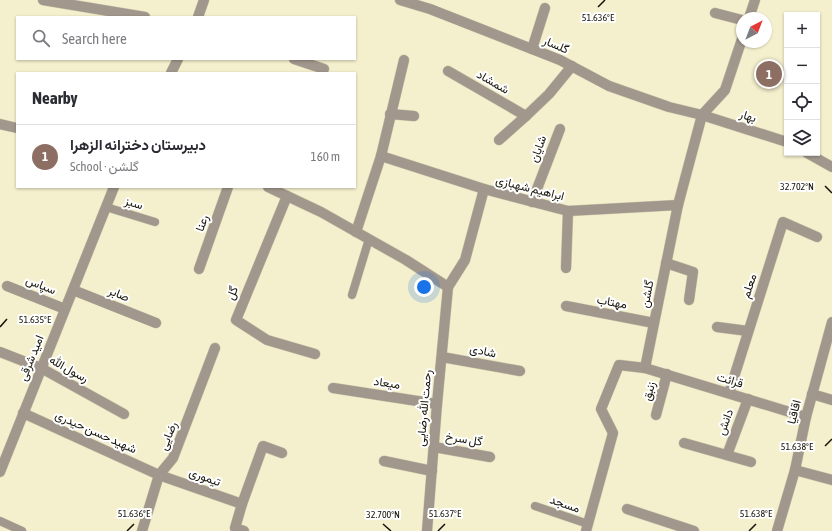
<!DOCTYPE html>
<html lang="en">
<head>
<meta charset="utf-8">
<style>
	:root { --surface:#fff; --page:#f2f2f3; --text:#2b2b33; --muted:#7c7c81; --line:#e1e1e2; --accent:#0b8043 }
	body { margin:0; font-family:"Asap Condensed",Vazirmatn,sans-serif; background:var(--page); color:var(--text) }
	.controls { position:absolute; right:12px; top:12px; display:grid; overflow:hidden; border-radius:0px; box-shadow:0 1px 3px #0004 }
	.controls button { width:36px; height:36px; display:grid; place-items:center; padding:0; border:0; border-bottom:1px solid var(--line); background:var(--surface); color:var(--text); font:20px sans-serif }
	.compass { position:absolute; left:736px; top:12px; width:36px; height:36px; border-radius:50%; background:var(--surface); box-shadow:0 1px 3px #0004; rotate:42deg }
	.you { position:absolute; left:424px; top:287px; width:14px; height:14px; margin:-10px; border:3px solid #fff; border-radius:50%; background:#1a73e8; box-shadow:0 0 0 6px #1a73e833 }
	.badge { display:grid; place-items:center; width:26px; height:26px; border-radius:50%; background:var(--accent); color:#fff; font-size:13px; font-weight:700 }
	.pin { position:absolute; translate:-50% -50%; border:2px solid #fff; box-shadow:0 1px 4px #0006 }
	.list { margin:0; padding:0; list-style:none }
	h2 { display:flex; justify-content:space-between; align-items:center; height:52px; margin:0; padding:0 16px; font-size:17px }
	h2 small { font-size:13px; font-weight:400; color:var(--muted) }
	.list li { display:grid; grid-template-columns:26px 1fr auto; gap:12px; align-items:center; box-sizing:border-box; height:64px; padding:0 16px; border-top:1px solid var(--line) }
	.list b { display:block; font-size:15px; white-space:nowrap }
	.list p { margin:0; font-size:13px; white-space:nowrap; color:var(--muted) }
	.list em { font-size:13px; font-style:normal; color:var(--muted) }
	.icon { flex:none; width:22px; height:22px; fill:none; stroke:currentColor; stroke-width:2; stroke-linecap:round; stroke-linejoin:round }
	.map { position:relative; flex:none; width:832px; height:531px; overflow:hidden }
	.search { position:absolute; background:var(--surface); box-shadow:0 1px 3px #0004; left:16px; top:16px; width:340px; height:44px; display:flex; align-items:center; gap:10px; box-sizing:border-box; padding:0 14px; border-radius:0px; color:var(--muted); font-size:15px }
	.panel { position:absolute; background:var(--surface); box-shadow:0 1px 3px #0004; left:16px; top:72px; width:340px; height:116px; border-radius:0px }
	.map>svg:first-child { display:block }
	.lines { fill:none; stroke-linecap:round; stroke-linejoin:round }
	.service-casing { stroke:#d0ccad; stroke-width:9 }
	.minor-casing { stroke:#d0ccad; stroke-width:11 }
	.tertiary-casing { stroke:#d0ccad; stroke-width:11 }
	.service { stroke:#a1978c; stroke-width:8 }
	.minor { stroke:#a1978c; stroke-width:10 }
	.tertiary { stroke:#a1978c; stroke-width:10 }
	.ticks { fill:none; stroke:#161408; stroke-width:1.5 }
	.labels { text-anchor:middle; stroke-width:4; stroke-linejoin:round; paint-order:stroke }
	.street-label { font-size:12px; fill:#161408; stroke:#fff }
	.ticks-label { font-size:10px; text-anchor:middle; fill:#161408; stroke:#fff; stroke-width:4; stroke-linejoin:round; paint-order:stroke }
</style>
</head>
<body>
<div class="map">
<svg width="832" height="531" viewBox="0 0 832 531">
	<rect width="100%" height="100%" fill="#f4efcd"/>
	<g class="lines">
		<defs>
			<g id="service">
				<polyline points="106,207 155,222"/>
				<polyline points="352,295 369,239"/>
				<polyline points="535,506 588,524"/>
				<polyline points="0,521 22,531"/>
			</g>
			<g id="minor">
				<polyline points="43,0 145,17"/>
				<polyline points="400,0 430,9 560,60 609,86 669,107 702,115 787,142"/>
				<polyline points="715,13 742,20"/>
				<polyline points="749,18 755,0"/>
				<polyline points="532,49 545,8"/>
				<polyline points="294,59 324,69"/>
				<polyline points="448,71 526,116"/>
				<polyline points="390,114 414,116"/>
				<polyline points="499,140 526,116 549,94 572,66"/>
				<polyline points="807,153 832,167"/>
				<polyline points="381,156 484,189 568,211 678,205"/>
				<polyline points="268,187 321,212 406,260 448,287"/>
				<polyline points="287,196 236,320 267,340 315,354"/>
				<polyline points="532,202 560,129"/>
				<polyline points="356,232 381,156 404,60"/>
				<polyline points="666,263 693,272 689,300"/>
				<polyline points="566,268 568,211"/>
				<polyline points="199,269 228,187"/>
				<polyline points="7,286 65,309"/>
				<polyline points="73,290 156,323"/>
				<polyline points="566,306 654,323"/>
				<polyline points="717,327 748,331"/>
				<polyline points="0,352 41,368 124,414"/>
				<polyline points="442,357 520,371"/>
				<polyline points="645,368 806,417"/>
				<polyline points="333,388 437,404"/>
				<polyline points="729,393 783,222 817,237"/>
				<polyline points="812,394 832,400"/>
				<polyline points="23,413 159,475 242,504"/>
				<polyline points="656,415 667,374"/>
				<polyline points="684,443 751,462"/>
				<polyline points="434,447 490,457"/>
				<polyline points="727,455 748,399"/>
				<polyline points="384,461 432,471"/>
				<polyline points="795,470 832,480"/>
				<polyline points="627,509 694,531"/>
				<polyline points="142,531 159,475 173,458 215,348"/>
				<polyline points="244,531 235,528 242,504 263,446 282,453"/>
				<polyline points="427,531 437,404 448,287 465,260 484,189"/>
				<polyline points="586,531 613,433 601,409 619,365 645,368 678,205 702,115 725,90 742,39"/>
				<polyline points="777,531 795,470 806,417 832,322"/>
			</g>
			<g id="tertiary">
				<polyline points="198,17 204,0"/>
				<polyline points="171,73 178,59"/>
				<polyline points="0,124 17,128"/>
				<polyline points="0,472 114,187"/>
			</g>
		</defs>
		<use href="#service" class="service-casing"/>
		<use href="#minor" class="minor-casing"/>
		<use href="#tertiary" class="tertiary-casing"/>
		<use href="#service" class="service"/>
		<use href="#minor" class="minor"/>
		<use href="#tertiary" class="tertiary"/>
	</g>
	<path class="ticks" d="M598 7 605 0M825 186 832 193M0 327 7 319M825 446 832 439M383 524 391 531M127 531 134 524M438 531 445 524M749 531 756 524"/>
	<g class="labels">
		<g class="street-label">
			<text transform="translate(556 45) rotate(23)" y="4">گلسار</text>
			<text transform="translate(493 82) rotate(30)" y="4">شمشاد</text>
			<text transform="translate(748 116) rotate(18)" y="4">بهار</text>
			<text transform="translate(538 149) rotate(-70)" y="4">شایان</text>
			<text transform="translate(530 188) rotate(14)" y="4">ابراهیم شهبازی</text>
			<text transform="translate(134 203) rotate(17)" y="4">سبز</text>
			<text transform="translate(202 223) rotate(-70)" y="4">رعنا</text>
			<text transform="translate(41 285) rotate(22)" y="4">سپاس</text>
			<text transform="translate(749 286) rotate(-72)" y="4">معلم</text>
			<text transform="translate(232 293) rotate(-68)" y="4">گل</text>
			<text transform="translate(119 294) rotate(22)" y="4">صابر</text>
			<text transform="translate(647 294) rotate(-79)" y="4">گلشن</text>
			<text transform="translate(612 302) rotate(10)" y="4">مهتاب</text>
			<text transform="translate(483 351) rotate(11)" y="4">شادی</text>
			<text transform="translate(31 358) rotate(-68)" y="4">امید شرقی</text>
			<text transform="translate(69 369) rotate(29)" y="4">رسول الله</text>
			<text transform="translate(730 380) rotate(17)" y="4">قرائت</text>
			<text transform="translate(387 383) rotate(8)" y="4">میعاد</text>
			<text transform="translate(649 391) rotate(-75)" y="4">زنبق</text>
			<text transform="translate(424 408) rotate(-85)" y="4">رحمت الله رضایی</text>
			<text transform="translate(794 412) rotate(-76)" y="4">اقاقیا</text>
			<text transform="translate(725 422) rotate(-70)" y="4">دانش</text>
			<text transform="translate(96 432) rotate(24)" y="4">شهید حسن حیدری</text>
			<text transform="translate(168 436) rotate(-68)" y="4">رضایی</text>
			<text transform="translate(464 439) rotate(9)" y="4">گل سرخ</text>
			<text transform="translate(205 477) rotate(20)" y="4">تیموری</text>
			<text transform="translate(565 504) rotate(19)" y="4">مسجد</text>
		</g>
	</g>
	<g class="ticks-label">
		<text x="598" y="21">51.636°E</text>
		<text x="797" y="190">32.702°N</text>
		<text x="35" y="323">51.635°E</text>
		<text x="797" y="450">51.638°E</text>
		<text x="134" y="517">51.636°E</text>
		<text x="445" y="517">51.637°E</text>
		<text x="756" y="517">51.638°E</text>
		<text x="383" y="518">32.700°N</text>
	</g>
</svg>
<div class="controls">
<button>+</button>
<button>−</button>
<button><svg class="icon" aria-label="locate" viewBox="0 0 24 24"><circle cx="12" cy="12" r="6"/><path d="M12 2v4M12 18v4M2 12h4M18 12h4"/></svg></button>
<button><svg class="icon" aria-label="layers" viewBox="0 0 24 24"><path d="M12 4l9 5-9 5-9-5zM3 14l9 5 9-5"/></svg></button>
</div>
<svg class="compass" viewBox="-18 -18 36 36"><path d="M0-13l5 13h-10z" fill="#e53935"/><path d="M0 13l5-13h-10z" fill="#7c7c81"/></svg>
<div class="you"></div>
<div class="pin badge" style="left:769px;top:74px;background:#8d6e63">1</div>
<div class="search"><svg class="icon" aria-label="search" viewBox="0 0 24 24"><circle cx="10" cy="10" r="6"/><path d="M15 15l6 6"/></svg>Search here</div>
<section class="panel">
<h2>Nearby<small></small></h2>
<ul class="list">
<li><span class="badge" style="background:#8d6e63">1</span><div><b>دبيرستان دخترانه الزهرا</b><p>School · گلشن</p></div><em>160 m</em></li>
</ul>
</section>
</div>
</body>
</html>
